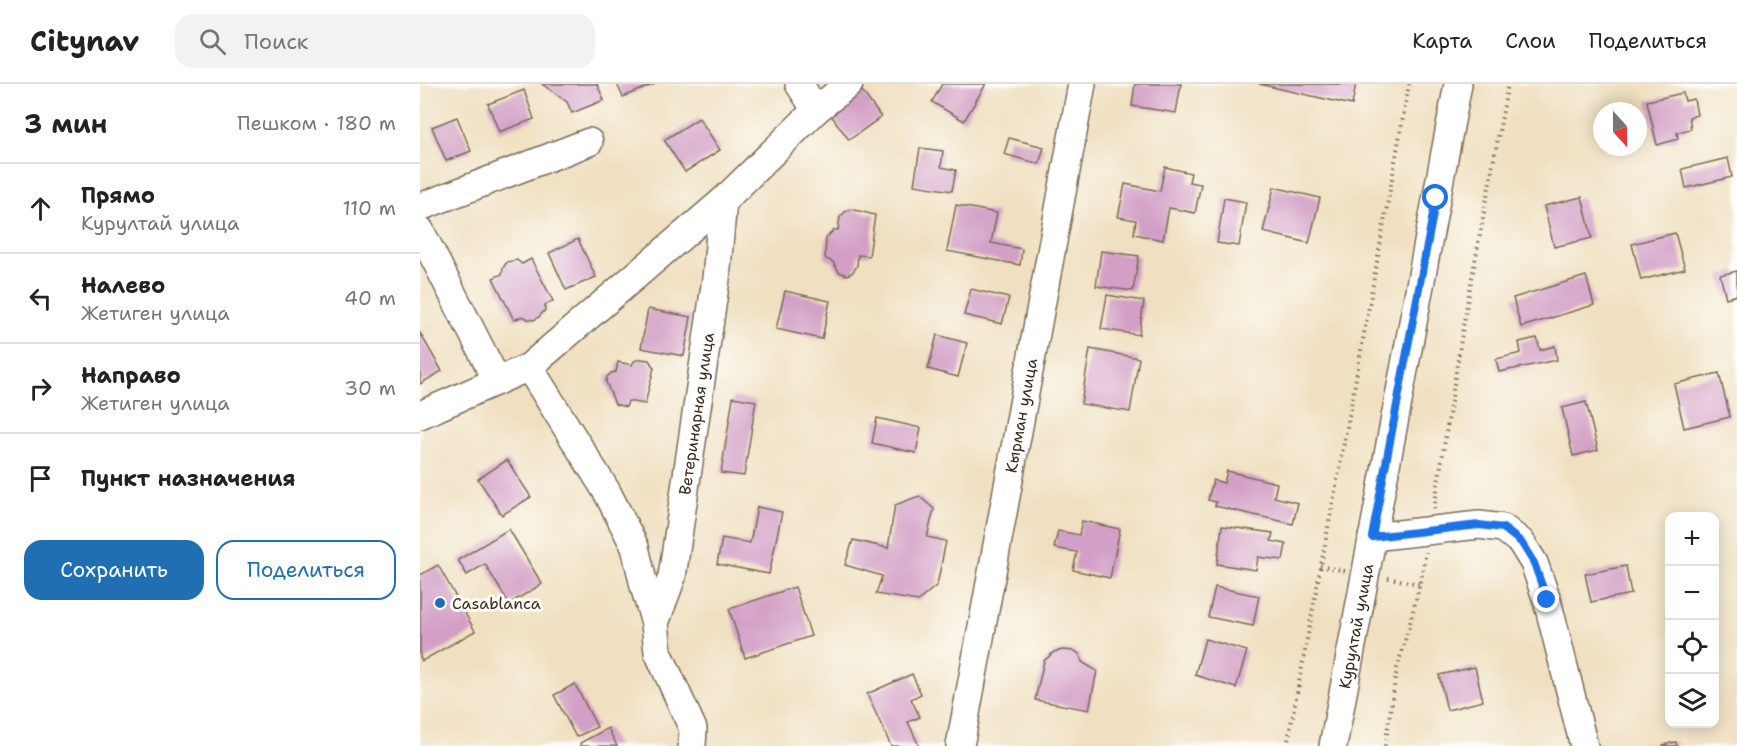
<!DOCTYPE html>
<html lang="ru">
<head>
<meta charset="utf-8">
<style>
	:root { --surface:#fff; --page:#f2f2f2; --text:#222; --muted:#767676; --line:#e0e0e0; --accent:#1f6fb2 }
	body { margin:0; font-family:"Shantell Sans",sans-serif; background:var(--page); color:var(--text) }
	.controls { position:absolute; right:18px; bottom:18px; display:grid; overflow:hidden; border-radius:12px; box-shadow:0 3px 15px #0003 }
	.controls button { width:54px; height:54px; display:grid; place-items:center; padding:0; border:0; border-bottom:2px solid var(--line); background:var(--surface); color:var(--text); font:30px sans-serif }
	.compass { position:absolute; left:1173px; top:18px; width:54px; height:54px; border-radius:50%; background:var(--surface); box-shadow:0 3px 15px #0003; rotate:159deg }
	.stop { position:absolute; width:18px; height:18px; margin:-14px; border:4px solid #1a73e8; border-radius:50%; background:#fff }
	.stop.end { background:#1a73e8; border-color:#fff; box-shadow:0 2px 6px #0008 }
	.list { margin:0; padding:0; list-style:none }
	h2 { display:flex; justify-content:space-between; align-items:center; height:78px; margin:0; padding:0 24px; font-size:26px }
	h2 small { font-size:20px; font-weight:400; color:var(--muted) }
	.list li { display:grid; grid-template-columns:39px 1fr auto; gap:18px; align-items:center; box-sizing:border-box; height:90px; padding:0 24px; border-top:2px solid var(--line) }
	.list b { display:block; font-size:22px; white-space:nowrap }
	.list p { margin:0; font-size:20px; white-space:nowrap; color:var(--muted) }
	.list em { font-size:20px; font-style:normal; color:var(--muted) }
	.actions { display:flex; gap:12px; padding:18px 24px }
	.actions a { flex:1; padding:14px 0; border:2px solid var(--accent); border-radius:18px; text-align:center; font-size:21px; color:var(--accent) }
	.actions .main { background:var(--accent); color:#fff }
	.icon { flex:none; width:33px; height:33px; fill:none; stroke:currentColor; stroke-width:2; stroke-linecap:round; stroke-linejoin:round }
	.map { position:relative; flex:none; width:1317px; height:662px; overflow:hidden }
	header { display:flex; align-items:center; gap:36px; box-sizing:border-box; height:84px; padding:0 30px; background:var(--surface); border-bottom:2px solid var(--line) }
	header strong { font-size:28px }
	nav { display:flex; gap:33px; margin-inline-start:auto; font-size:21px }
	.search { width:420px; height:54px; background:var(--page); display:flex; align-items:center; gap:15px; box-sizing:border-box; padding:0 21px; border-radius:18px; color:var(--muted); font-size:22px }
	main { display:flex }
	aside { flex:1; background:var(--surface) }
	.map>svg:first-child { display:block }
	.building { fill:#d39fc6 }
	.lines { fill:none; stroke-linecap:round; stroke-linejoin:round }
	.minor-casing { stroke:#7a6a57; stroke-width:30 }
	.path { stroke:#7a6a57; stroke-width:4; stroke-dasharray:1.5 4.5; stroke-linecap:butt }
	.minor { stroke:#fff; stroke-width:27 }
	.route { stroke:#1a73e8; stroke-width:8 }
	.poi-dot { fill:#1f6fb2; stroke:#fdfcf7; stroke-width:2 }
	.labels { text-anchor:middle; stroke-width:6; stroke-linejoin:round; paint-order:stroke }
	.street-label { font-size:16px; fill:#3b2a1e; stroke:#fdfcf7 }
	.poi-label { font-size:16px; fill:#3b2a1e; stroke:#fdfcf7; text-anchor:start }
</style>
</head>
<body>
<header>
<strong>Citynav</strong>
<div class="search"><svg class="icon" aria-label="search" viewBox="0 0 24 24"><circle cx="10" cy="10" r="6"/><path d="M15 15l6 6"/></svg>Поиск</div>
<nav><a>Карта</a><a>Слои</a><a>Поделиться</a></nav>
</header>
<main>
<aside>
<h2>3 мин<small>Пешком · 180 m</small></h2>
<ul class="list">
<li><svg class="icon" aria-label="ahead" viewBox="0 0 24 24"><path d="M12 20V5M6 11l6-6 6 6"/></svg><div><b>Прямо</b><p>Курултай улица</p></div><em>110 m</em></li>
<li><svg class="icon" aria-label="left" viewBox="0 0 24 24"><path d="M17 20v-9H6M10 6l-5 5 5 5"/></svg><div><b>Налево</b><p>Жетиген улица</p></div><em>40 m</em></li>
<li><svg class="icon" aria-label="right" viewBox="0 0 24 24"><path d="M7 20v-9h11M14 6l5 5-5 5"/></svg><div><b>Направо</b><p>Жетиген улица</p></div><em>30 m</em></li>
<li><svg class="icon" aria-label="arrive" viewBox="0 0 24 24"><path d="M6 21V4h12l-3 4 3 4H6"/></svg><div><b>Пункт назначения</b></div></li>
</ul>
<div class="actions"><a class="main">Сохранить</a><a>Поделиться</a></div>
</aside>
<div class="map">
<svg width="1317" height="662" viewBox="0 0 1317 662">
	<rect width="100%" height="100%" fill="#fdfcf7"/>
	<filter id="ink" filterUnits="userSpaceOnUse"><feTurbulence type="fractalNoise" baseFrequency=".0167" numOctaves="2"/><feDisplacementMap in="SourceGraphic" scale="12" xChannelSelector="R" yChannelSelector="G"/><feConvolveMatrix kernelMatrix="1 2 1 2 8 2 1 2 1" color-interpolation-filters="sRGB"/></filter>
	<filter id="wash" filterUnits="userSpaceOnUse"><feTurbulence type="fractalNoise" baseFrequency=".008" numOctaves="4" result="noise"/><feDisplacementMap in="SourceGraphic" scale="24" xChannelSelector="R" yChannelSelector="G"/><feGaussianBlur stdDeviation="1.35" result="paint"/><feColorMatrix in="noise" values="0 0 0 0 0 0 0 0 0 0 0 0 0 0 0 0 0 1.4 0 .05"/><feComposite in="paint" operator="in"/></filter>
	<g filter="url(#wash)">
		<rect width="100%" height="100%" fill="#f0e0c1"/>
		<g id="blocks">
			<g class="building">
				<polygon points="122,0 177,0 184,16 152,29 147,18"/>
				<polygon points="197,0 235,0 203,13"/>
				<polygon points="522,0 566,0 544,37 512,18"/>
				<polygon points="715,0 761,0 756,29 712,22"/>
				<polygon points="839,0 936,0 932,21"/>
				<polygon points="440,4 461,33 429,56 408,27"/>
				<polygon points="104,6 114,35 79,48 68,20"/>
				<polygon points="1263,9 1265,17 1274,15 1277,31 1269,33 1271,45 1257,48 1258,55 1237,61 1227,17"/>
				<polygon points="37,33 51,67 26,77 12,43"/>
				<polygon points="279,34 300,66 265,88 244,56"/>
				<polygon points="589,54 624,63 619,80 584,70"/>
				<polygon points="500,64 523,67 521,83 536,86 532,107 494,101"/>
				<polygon points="1308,74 1312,93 1266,104 1262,85"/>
				<polygon points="745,83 771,89 769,98 781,100 775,129 749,124 743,156 714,150 716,136 698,133 705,100 740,107"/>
				<polygon points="854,103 900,114 889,159 843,148"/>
				<polygon points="1162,113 1172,154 1134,163 1124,122"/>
				<polygon points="804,114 826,118 819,162 797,159"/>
				<polygon points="536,121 577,129 571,159 602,165 600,181 527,167"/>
				<polygon points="431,125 455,131 449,172 438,171 437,182 432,189 427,191 419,188 413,178 406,175 405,172 406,154 414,146 418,146 420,133 425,128"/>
				<polygon points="1255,149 1265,185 1221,196 1212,160"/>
				<polygon points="158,155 176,193 146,206 129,169"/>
				<polygon points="681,167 719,172 713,207 676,202"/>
				<polygon points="111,175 133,217 125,221 125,226 119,233 114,236 108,235 103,232 94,236 73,194 82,190 83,184 87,178 97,176 102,180"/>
				<polygon points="1317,187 1317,211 1306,214 1300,191"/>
				<polygon points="1166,192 1174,221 1101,243 1093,214"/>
				<polygon points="551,205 589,214 582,240 544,231"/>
				<polygon points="365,207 410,217 402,255 356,245"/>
				<polygon points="687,211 724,217 719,251 681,245"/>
				<polygon points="228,225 271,233 264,272 221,264"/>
				<polygon points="0,249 22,287 0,300"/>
				<polygon points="517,251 547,259 538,293 508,285"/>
				<polygon points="1117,254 1120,266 1135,262 1137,276 1079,288 1076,275 1101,269 1099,258"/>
				<polygon points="670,265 719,274 710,328 661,320"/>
				<polygon points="220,275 229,276 234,284 225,320 208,317 206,323 195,320 186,298 187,293 191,289 196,288 198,278 212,281 214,277"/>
				<polygon points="1299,289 1310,333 1264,344 1254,300"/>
				<polygon points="313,313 336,317 324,392 301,389"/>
				<polygon points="1166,318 1178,366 1153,372 1142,324"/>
				<polygon points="457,334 501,344 496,369 452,359"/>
				<polygon points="87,376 111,413 82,431 58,395"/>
				<polygon points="807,387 857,399 854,413 878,419 873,440 795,422 796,418 788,416 793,396 804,399"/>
				<polygon points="499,412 514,425 507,453 526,457 517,501 498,517 456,510 462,492 425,481 433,456 468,464 475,421"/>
				<polygon points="337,423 362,428 349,490 297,480 302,454 330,459"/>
				<polygon points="662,437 700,445 690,494 653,486 657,468 634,464 638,447 659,451"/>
				<polygon points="802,442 853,449 851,457 866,460 863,476 838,473 836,486 797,480"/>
				<polygon points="89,445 122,500 89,520 65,480 47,491 38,476"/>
				<polygon points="18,481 55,547 2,577 0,573 0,491"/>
				<polygon points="1206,482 1211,510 1171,518 1165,490"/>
				<polygon points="375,503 391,552 325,574 309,525"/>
				<polygon points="795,503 839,512 833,542 788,533"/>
				<polygon points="785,555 827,567 816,604 775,591"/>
				<polygon points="643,566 655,567 660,571 662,578 677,587 669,626 615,616 624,577 634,568"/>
				<polygon points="1055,583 1063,617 1027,626 1019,591"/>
				<polygon points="492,590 501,610 491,615 500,633 488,638 499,662 471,662 447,610"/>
				<polygon points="155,600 177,643 156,653 134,611"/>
				<polygon points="188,644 197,662 161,662 160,659"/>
				<polygon points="1256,658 1257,662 1244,662 1243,661"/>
			</g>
		</g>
	</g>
	<g filter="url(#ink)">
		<use href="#blocks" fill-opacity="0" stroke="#7a6a57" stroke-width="1.5"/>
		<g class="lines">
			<defs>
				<g id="minor">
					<polyline points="379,0 396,26"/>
					<polyline points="0,123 169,58"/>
					<polyline points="0,146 77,297 109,283"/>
					<polyline points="0,331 77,297"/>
					<polyline points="952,453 1059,441 1083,444 1101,458 1114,479 1127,516 1164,662"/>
					<polyline points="235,539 224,502 215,463 187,408 109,283 303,117 396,26 429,0"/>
					<path id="s1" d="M272 662 273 645 238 568 235 539 252 493 296 195 303 117"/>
					<path id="s2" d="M540 662 662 0"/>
					<path id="s3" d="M913 662 1038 0"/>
				</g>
			</defs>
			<use href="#minor" class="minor-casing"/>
			<g class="path">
				<polyline points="1014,425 1045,231 1088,0"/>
				<polyline points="900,482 925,487"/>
				<polyline points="968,494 1000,500"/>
				<polyline points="867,662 931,322 989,0"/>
				<polyline points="965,662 977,584 987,550 1000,500 1006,468"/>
			</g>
			<use href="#minor" class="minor"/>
		</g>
	</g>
	<g class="lines" filter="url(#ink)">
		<polyline class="route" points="1016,114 952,453 1059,441 1083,444 1101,458 1114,479 1127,516"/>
	</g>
	<circle class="poi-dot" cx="20" cy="519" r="6"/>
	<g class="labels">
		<g class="street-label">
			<text dy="6" stroke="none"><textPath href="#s1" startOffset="345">Ветеринарная улица</textPath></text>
			<text dy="6" stroke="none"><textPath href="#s2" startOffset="336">Кырман улица</textPath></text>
			<text dy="6" stroke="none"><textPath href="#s3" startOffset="122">Курултай улица</textPath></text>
		</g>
		<g class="poi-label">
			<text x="32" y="525">Casablanca</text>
		</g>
	</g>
</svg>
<div class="controls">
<button>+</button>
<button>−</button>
<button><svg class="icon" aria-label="locate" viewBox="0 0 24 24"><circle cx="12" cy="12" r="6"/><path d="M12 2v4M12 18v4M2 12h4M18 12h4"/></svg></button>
<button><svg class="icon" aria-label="layers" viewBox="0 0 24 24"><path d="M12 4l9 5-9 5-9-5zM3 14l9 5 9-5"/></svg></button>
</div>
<svg class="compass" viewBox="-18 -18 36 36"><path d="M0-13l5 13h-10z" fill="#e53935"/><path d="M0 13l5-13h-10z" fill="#767676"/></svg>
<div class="stop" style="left:1016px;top:114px"></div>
<div class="stop end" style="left:1127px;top:516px"></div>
</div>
</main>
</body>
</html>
